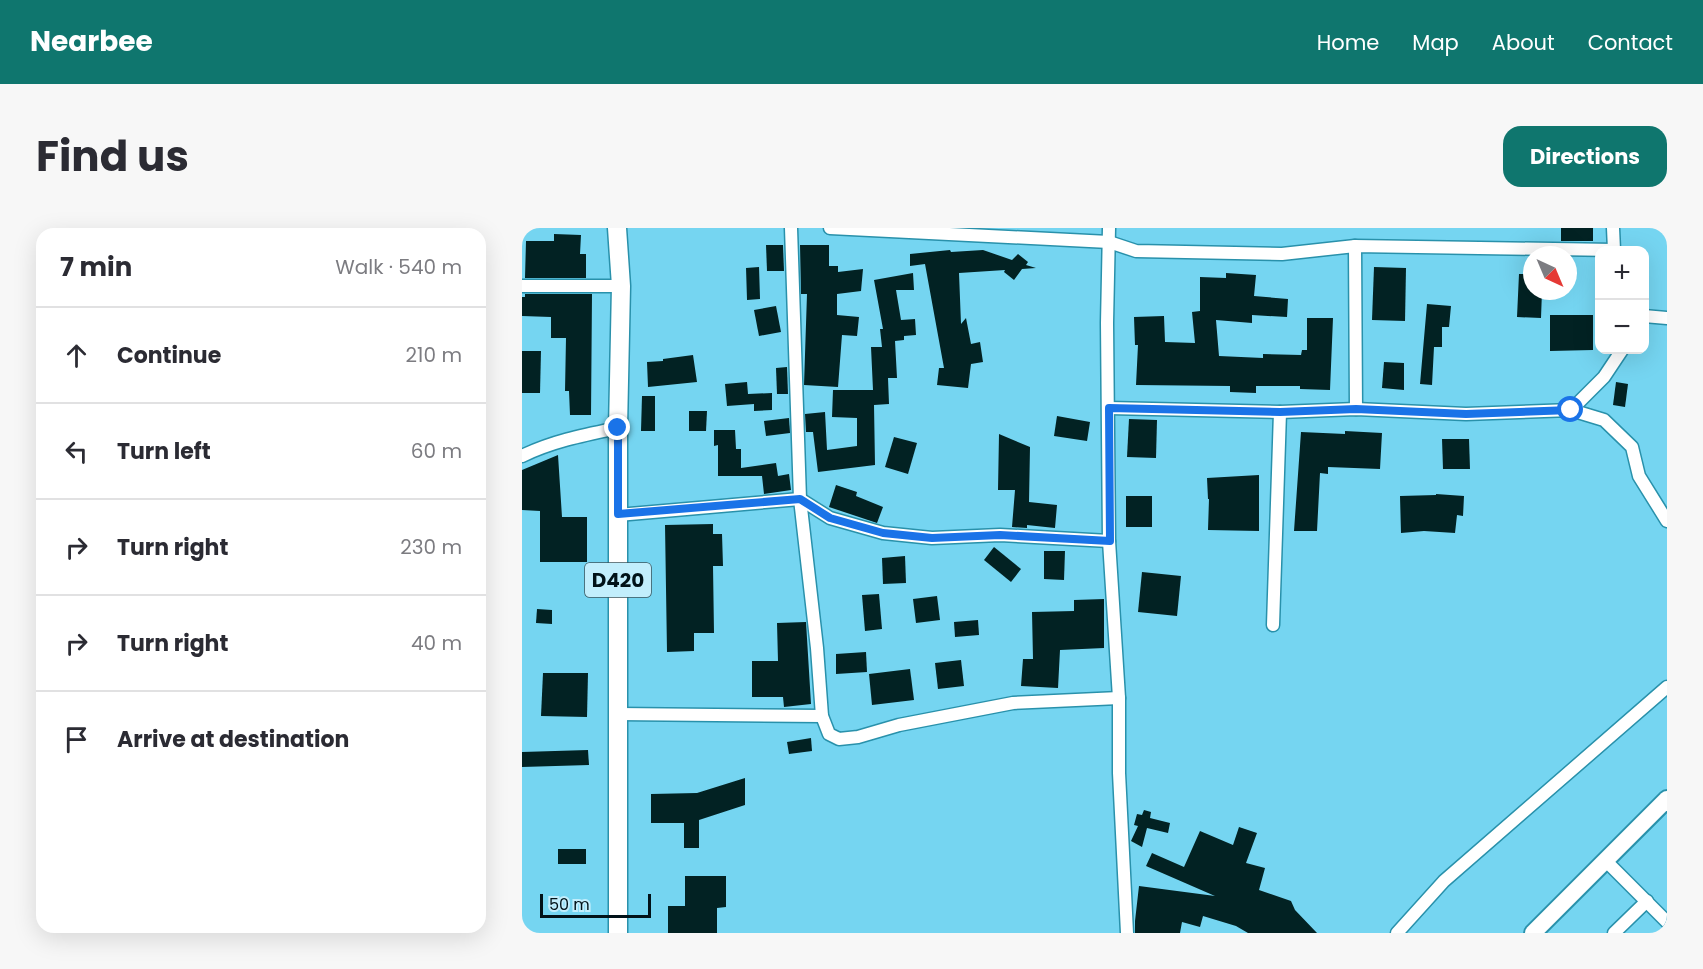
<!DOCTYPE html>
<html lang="en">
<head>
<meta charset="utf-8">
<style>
	:root { --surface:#fff; --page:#f7f7f7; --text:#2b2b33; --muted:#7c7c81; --line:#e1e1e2; --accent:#0f766e }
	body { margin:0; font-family:Poppins,sans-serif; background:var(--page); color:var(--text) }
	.controls { position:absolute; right:18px; top:18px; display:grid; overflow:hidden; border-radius:12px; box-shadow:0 6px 24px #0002 }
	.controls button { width:54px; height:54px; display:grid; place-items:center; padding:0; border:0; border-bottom:2px solid var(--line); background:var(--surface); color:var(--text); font:30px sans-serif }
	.compass { position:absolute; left:1001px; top:18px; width:54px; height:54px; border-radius:50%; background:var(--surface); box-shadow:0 6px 24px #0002; rotate:136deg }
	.scale { position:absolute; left:18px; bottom:15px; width:111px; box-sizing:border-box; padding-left:6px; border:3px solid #011218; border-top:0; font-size:16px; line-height:21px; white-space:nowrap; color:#011218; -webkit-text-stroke:4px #c2eefc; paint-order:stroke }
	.stop { position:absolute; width:18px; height:18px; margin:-14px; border:4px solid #1a73e8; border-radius:50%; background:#fff }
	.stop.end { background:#1a73e8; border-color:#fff; box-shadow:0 2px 6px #0008 }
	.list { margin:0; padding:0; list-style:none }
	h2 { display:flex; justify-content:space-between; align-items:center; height:78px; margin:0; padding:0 24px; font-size:26px }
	h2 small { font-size:20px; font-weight:400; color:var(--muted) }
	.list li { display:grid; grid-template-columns:39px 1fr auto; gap:18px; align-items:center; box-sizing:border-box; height:96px; padding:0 24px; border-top:2px solid var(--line) }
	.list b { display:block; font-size:22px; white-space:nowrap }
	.list em { font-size:20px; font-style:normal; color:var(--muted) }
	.icon { flex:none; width:33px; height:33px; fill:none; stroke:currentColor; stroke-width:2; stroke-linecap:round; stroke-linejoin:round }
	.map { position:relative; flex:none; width:1145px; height:705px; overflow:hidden; border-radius:18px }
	header { display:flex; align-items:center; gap:36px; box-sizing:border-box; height:84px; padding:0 30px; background:var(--accent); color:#fff }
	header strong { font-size:28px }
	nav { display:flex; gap:33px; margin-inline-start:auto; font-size:21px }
	.intro { display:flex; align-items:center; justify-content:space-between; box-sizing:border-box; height:144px; padding:0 36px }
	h1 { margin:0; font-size:42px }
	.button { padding:15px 27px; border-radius:18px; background:var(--accent); color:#fff; font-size:21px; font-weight:700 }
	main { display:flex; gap:36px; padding:0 36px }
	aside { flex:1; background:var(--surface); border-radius:18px; box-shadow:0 6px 24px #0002 }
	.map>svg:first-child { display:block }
	.building { fill:#022223 }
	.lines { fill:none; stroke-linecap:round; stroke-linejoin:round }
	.street-casing { stroke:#2991ab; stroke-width:15 }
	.secondary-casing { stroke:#2991ab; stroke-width:20 }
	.primary-casing { stroke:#2991ab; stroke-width:21 }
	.street { stroke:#fff; stroke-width:12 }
	.secondary { stroke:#fff; stroke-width:16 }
	.primary { stroke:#fff; stroke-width:18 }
	.route { stroke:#1a73e8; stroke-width:8 }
	.labels { text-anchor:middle; stroke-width:6; stroke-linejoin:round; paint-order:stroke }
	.shield { fill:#c2eefc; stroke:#3b545c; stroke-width:1.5 }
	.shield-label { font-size:20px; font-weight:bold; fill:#011218 }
</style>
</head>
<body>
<header>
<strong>Nearbee</strong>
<nav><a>Home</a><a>Map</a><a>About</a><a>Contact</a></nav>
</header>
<div class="intro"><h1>Find us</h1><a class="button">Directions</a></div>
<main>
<aside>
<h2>7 min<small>Walk · 540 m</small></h2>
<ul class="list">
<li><svg class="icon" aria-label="ahead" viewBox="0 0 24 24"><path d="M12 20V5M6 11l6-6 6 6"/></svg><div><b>Continue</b></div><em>210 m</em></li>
<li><svg class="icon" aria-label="left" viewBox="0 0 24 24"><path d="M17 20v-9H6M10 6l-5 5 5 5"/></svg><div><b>Turn left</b></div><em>60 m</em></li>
<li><svg class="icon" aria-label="right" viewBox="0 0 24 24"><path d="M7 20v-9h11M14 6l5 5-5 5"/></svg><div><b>Turn right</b></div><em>230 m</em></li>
<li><svg class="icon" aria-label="right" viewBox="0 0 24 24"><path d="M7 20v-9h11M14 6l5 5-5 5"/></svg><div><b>Turn right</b></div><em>40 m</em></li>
<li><svg class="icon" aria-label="arrive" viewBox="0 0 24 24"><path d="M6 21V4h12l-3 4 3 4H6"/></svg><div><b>Arrive at destination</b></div></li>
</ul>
</aside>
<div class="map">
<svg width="1145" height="705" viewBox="0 0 1145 705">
	<rect width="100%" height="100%" fill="#75d5f1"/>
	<g class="building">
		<rect x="1039" y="0" width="32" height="13"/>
		<polygon points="32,6 59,7 58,26 64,26 64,50 3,50 4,13 32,13"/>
		<polygon points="244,17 261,17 262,43 245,43"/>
		<polygon points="278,17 307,17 307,38 316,38 316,44 341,41 339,63 315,66 315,87 337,89 335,108 320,107 316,159 282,157 285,66 279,66"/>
		<polygon points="428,22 429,24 461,22 490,32 496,26 506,34 504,37 514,40 500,41 492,52 482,44 483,42 437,45 439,96 444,90 449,116 458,114 461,134 449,136 446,160 415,157 417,140 422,140 403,36 388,38 388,26"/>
		<polygon points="237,39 238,71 225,72 224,40"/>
		<polygon points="852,39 884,40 883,93 850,92"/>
		<polygon points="391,45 392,62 374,62 379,92 393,91 394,107 382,108 382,112 373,113 375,150 366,150 367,176 352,177 353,237 296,244 291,204 284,204 283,186 303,184 305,222 335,218 335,190 310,189 311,162 351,162 349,119 360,119 358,101 361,101 352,52"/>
		<polygon points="704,45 734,47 732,68 766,71 765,89 730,87 730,95 694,92 697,128 741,130 741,126 779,127 780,122 785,122 785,90 811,90 808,162 778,161 778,158 734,158 734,165 708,164 708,158 614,157 616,117 613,117 612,89 642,88 643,114 673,115 670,84 678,83 678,49 704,50"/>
		<polygon points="997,46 1010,46 1010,63 1020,63 1019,90 995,89"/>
		<polygon points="3,66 70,66 69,187 48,187 47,163 43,163 44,110 29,110 29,89 0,88 0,69 3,69"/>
		<polygon points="905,76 929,78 927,99 920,99 920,119 912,119 910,157 898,156"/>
		<polygon points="254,78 259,104 237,108 232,82"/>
		<polygon points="1028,87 1071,87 1071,122 1028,123"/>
		<polygon points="0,123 19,123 18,165 0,165"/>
		<polygon points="171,127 175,154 126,159 125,134 141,133 141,131"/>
		<polygon points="862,134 882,135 882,162 860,160"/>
		<polygon points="265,139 266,166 255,166 254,140"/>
		<polygon points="225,154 226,166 250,165 250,182 232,183 232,176 205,178 203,156"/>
		<polygon points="1094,154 1106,156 1103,179 1091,177"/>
		<polygon points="120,168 133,168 133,203 119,203"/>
		<polygon points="167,183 185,183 184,203 167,203"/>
		<polygon points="535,188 568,194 565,213 532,208"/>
		<polygon points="267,190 268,205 244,208 242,193"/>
		<polygon points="607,191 635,192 634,230 605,229"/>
		<polygon points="192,202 213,202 214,221 219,221 219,240 254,235 256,248 267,246 269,262 242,266 240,248 196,248 196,217 192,218"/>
		<polygon points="823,203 860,205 858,241 806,239 806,246 798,245 795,303 772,303 779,204 823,206"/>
		<polygon points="477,206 508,219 507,274 535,277 533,300 505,297 505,300 490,299 493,262 476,262"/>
		<polygon points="372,209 395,215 386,246 363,239"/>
		<polygon points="920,211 947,211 948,241 921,241"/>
		<polygon points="36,227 40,289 65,289 65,334 18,334 18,283 0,282 0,242"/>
		<polygon points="737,247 737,303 686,302 687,271 686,271 685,250"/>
		<polygon points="314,257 335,264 334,268 361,279 355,295 307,279"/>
		<polygon points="914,266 942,268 941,288 935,287 933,305 902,303 879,305 878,268 914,267"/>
		<rect x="604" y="268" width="26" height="31"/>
		<polygon points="191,296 191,306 200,306 201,338 191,338 192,405 172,405 172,423 145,424 143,297"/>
		<polygon points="472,319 499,341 489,354 462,332"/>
		<polygon points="522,323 543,323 542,352 522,351"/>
		<polygon points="383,328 384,355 361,356 360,330"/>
		<polygon points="620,344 659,348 655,388 616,384"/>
		<polygon points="357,366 360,401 343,403 340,367"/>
		<polygon points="415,368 418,392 394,395 391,371"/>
		<polygon points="582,371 582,420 538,422 536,460 499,458 501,431 511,431 510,384 552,383 552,372"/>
		<polygon points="15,381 30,382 30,396 14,395"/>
		<polygon points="456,392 457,407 433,409 432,394"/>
		<polygon points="284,394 289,476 262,479 261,469 230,469 230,433 256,433 255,395"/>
		<polygon points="344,424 345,444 314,446 314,426"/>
		<polygon points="439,432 442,458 416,461 413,435"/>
		<polygon points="388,441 392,472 350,477 347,446"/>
		<polygon points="21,445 66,445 65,489 19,488"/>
		<polygon points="289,510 290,523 267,526 265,514"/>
		<polygon points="66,522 67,537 0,539 0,524"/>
		<polygon points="223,550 223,577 177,592 177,620 162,620 162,595 129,595 129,566 175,565"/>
		<polygon points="622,582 629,584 628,590 648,595 646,605 625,600 620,619 609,613 616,598 612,597 615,586 620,587"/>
		<polygon points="717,599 735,605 724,635 743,640 737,662 769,673 773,682 795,705 726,705 714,698 681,688 678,699 660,694 658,705 613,705 613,693 617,658 693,668 624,638 630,625 662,639 678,603 711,617"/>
		<rect x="36" y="621" width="28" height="15"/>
		<polygon points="163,648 204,648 204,679 195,680 195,705 146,705 146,678 163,678"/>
	</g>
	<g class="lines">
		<defs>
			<g id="street">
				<polyline points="269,0 278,271 295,420 300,488 307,506 317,511 336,509 377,497 491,475 597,470"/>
				<polyline points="308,0 587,14 614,23 760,26 833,18 1092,22"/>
				<polyline points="587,0 585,95 587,313 597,470 597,545 605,705"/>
				<polyline points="1091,0 1092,22"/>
				<polyline points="833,18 834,181"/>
				<polyline points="0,58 99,58"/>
				<polyline points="1122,88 1145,90"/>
				<polyline points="587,180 758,184 834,181 944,186 1049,182 1082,149 1100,122"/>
				<polyline points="1049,182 1082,192 1110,219 1117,248 1145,293"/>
				<path d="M0 228C31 213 62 207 96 200"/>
				<polyline points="96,287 278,271 308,290 361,305 410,310 478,307 587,313"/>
				<polyline points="751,397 758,184"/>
				<polyline points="96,486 300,488"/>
				<polyline points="1083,632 1145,694"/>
				<polyline points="875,705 922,653 1145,459"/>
				<polyline points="1092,705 1125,673"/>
			</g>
			<polyline id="secondary" points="1011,705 1145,571"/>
			<polyline id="primary" points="95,0 99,58 96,200 96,705"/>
		</defs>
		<use href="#street" class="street-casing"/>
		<use href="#secondary" class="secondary-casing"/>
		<use href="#primary" class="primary-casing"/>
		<use href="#street" class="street"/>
		<use href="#secondary" class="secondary"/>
		<use href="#primary" class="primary"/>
	</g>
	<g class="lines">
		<polyline class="route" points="96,200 96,286 278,271 308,290 361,305 410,310 478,307 588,313 587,180 758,184 834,181 944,186 1049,182"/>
	</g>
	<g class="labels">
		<rect class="shield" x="63" y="335" width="66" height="34" rx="4.5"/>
		<g class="shield-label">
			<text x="96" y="359">D420</text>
		</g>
	</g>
</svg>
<div class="controls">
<button>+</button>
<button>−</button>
</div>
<svg class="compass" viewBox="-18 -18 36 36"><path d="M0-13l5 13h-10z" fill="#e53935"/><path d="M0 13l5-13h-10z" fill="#7c7c81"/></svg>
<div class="scale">50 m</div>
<div class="stop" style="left:1049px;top:182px"></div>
<div class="stop end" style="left:96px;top:200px"></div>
</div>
</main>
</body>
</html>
